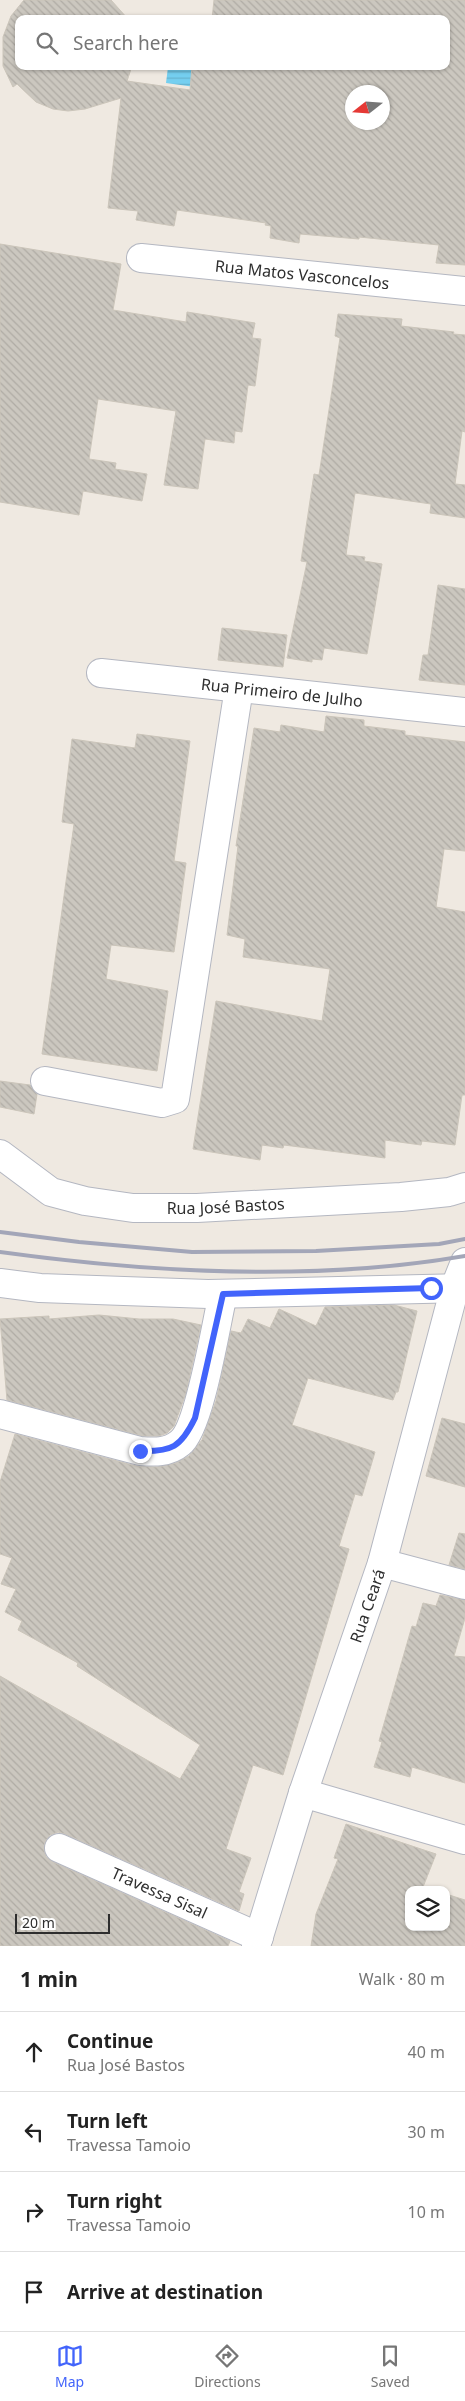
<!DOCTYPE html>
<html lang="en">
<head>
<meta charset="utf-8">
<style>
	:root { --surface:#fff; --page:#f6f6f6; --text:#222; --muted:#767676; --line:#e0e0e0; --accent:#4264fb }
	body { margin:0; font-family:"Noto Sans",sans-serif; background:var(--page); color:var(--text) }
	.controls { position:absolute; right:15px; bottom:15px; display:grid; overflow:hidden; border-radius:10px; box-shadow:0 1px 4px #0004 }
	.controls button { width:45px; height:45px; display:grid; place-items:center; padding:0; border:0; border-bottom:1px solid var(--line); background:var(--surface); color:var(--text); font:25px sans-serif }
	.compass { position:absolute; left:345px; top:85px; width:45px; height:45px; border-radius:50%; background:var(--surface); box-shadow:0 1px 4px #0004; rotate:253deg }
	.scale { position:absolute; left:15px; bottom:12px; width:95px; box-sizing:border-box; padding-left:5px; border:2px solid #2e2e2e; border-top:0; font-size:14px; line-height:18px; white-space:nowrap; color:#2e2e2e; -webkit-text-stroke:4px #fff; paint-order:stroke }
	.stop { position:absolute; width:15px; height:15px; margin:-11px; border:4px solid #4264fb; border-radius:50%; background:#fff }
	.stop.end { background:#4264fb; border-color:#fff; box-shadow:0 1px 5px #0008 }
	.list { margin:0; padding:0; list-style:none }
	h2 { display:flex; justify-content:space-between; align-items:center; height:65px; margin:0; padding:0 20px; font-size:21px }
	h2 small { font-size:16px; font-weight:400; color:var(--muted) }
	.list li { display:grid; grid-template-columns:32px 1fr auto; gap:15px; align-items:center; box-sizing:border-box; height:80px; padding:0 20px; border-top:1px solid var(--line) }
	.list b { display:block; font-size:19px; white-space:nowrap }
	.list p { margin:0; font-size:16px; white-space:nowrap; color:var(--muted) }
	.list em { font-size:16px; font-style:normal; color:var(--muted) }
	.icon { flex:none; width:28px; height:28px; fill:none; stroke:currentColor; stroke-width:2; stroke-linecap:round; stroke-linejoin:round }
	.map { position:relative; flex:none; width:465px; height:1946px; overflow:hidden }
	.search { position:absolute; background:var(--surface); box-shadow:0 1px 4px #0004; left:15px; right:15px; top:15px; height:55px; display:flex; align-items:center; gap:12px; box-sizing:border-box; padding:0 18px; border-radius:10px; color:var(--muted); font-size:19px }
	.sheet { height:385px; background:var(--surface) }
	nav { display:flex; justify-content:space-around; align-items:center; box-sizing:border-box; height:70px; border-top:1px solid var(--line); background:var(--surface); font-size:14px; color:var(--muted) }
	nav a { display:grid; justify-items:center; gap:2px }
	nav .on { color:var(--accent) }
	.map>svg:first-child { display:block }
	.water { fill:url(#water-rules) }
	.building { fill:url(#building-back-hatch); stroke:#cbc5ba; fill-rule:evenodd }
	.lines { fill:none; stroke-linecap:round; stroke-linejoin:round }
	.minor-casing { stroke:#b4b7c1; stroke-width:30 }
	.minor { stroke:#fff; stroke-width:28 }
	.rail { stroke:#a3a6b8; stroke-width:4 }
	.route { stroke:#4264fb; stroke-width:6 }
	.labels { text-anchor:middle; stroke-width:5; stroke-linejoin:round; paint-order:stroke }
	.street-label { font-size:16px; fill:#2e2e2e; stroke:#fff }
</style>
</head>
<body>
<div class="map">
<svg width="465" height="1946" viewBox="0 0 465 1946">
	<defs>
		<pattern id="water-rules" width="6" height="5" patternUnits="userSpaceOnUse" patternTransform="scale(1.25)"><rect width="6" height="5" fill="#75cff0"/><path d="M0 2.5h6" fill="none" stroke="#66b2ce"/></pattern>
		<pattern id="building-back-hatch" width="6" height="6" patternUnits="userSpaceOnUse" patternTransform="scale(1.25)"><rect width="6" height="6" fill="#cbc7bf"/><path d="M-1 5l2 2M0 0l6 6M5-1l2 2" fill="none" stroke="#afaba4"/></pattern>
	</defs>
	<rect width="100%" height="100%" fill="#efe9e1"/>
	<polygon class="water" points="182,66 199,66 195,87 166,83 168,67 181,69"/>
	<g class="building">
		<path d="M24 0H111L128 19H19V66H132L127 81 190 90 192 66H446V19H212L214 0H465V265L436 263 439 245 359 237V239L300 234 299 243 270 238 271 226 265 225 266 223 177 210 174 226 136 220 138 211 108 208 121 98 85 109 68 111 53 109 36 102 17 84 13 87 3 66V37L11 16ZM352 92H382V122H352Z"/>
		<polygon points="0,244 121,264 113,310 186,322 187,312 255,323 252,338 261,339 255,386 248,385 242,432 235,431 234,443 205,439 198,489 164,485 176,411 98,399 89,459 116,463 115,469 147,474 142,501 83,491 79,515 0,502"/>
		<polygon points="338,314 402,319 401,326 454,332 453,334 465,335 465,432 462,431 455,484 465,485 465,518 430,513 431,504 355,493 346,555 365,557 364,561 382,564 367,654 324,648 322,660 312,659 312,662 287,658 307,562 301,561 314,474 319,475 340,338 335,336"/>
		<polygon points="438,585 465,589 465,685 419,680 423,655 428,655"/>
		<polygon points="222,628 287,635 283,667 218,660"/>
		<polygon points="326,716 364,720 364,726 405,731 405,735 465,742 465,851 444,849 436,907 465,912 465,1095 462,1095 455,1145 422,1141 421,1145 385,1140 385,1158 284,1145 283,1148 262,1145 260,1160 193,1149 216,1001 322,1021 330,969 243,957 245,939 227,935 238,846 236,846 254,728 280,732 281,725 324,732"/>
		<polygon points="137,734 190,741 174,861 186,863 174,952 111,945 106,979 168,991 157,1071 42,1054 74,824 62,822 72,739 135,748"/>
		<polygon points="0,1081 30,1085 37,1094 34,1114 0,1107"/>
		<polygon points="394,1305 417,1311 398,1392 396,1392 393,1400 308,1378 292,1425 375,1452 362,1496 355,1494 339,1546 349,1549 283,1775 253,1765 226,1849 251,1858 239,1892 244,1894 239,1911 65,1834 58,1832 50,1835 45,1842 44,1850 46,1857 53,1862 230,1941 228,1946 0,1946 0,1676 180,1779 200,1745 77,1666 78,1663 18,1630 22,1621 5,1612 16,1589 1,1584 12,1558 0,1554 0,1482 15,1434 136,1466 157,1467 176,1463 189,1456 202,1440 216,1401 231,1331 241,1333 248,1319 270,1328 279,1309 316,1326 325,1307"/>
		<polygon points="99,1315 139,1319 173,1319 201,1325 186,1393 174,1426 167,1433 159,1436 143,1436 7,1400 0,1319 49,1316 49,1319"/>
		<polygon points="442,1418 465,1424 465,1487 426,1476"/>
		<polygon points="459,1533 465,1534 465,1569 449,1565"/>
		<polygon points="440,1595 465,1600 465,1618 454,1656 465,1657 465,1783 412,1767 410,1777 374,1767 382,1742 379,1741 412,1626 416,1627 423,1603 436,1606"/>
		<polygon points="346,1824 436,1854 423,1887 433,1890 409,1890 409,1927 446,1927 446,1894 465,1900 465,1946 311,1946 316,1914 338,1859 334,1858"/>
	</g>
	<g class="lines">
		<defs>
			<g id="minor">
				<path id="s1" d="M141 258 465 291"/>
				<path id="s2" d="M101 673 465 712"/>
				<polyline points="45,1081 162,1103 175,1099 239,688"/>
				<path id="s3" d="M0 1154 51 1192 85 1201 133 1208H197L401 1197 449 1192 465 1187"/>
				<polyline points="0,1283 40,1288 208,1294 465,1288"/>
				<path d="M0 1414 140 1451C154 1452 168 1453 180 1443 200 1428 216 1323 223 1294"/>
				<polyline points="382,1563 465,1585"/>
				<polyline points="303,1793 465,1840"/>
				<path id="s4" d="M59 1848 259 1937"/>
				<path id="s5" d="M256 1946 303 1793 382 1563 455 1287 465 1262"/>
			</g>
		</defs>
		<use href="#minor" class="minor-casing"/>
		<use href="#minor" class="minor"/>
		<g class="rail">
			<polyline points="0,1232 79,1242 192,1252 316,1251 439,1244 465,1239"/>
			<path d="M0 1252C151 1273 314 1282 465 1256"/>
		</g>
	</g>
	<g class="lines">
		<path class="route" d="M140 1451C172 1452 181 1447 195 1418L223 1294 431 1288"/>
	</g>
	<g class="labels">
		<g class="street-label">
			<text dy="6" stroke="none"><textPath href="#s1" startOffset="162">Rua Matos Vasconcelos</textPath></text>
			<text dy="6" stroke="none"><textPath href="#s2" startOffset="182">Rua Primeiro de Julho</textPath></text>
			<text dy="6" stroke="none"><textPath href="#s3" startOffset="240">Rua José Bastos</textPath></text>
			<text dy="6" stroke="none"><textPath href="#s5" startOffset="358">Rua Ceará</textPath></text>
			<text dy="6" stroke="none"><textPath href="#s4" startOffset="110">Travessa Sisal</textPath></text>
		</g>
	</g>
</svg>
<div class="controls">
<button><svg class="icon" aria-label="layers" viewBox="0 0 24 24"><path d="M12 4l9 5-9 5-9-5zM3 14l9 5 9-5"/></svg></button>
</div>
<svg class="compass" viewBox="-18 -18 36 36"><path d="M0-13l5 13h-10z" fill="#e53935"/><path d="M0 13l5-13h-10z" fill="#767676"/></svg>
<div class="scale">20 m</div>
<div class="stop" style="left:431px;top:1288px"></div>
<div class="stop end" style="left:140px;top:1451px"></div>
<div class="search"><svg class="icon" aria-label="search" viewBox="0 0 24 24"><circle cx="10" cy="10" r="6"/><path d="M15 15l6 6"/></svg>Search here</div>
</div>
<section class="sheet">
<h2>1 min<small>Walk · 80 m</small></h2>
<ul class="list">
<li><svg class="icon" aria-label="ahead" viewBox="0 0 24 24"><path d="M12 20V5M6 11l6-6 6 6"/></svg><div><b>Continue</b><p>Rua José Bastos</p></div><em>40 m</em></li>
<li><svg class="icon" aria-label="left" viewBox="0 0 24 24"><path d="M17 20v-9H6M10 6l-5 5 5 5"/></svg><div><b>Turn left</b><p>Travessa Tamoio</p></div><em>30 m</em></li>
<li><svg class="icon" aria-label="right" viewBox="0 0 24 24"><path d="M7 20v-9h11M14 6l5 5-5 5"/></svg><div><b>Turn right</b><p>Travessa Tamoio</p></div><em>10 m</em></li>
<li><svg class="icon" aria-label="arrive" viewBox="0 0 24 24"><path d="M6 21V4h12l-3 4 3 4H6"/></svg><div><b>Arrive at destination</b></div></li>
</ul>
</section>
<nav>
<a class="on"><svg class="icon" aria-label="map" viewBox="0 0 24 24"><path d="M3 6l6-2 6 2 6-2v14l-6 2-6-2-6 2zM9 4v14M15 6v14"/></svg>Map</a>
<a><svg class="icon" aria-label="directions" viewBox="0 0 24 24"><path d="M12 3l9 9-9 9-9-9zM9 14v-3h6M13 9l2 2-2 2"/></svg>Directions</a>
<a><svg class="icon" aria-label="saved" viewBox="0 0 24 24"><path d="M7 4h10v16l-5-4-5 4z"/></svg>Saved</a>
</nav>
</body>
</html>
